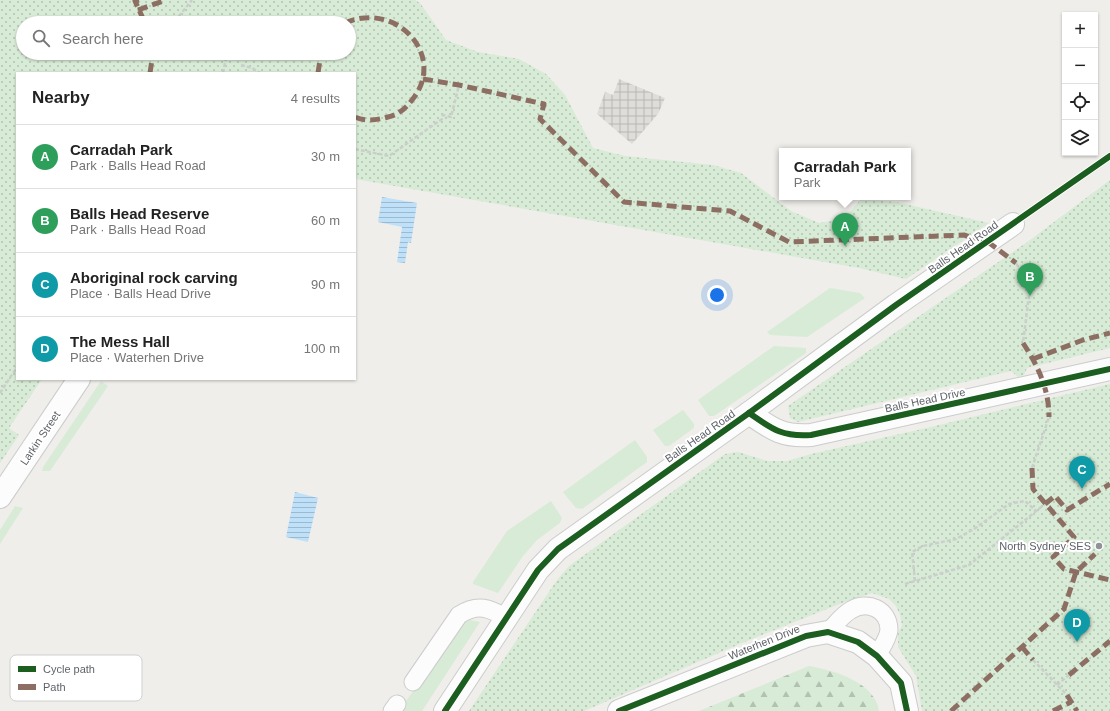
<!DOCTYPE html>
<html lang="en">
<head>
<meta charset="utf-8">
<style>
	:root { --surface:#fff; --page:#f2f2f2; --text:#222; --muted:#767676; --line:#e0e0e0; --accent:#d93025 }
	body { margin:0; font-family:Helvetica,sans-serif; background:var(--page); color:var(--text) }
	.controls { position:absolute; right:12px; top:12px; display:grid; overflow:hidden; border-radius:0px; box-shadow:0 1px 3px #0004 }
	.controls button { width:36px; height:36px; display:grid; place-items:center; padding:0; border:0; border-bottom:1px solid var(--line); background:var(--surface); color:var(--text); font:20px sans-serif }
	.you { position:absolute; left:717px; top:295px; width:14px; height:14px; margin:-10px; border:3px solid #fff; border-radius:50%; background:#1a73e8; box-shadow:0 0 0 6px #1a73e833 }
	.badge { display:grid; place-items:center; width:26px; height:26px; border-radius:50%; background:var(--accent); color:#fff; font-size:13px; font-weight:700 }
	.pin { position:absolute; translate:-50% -33px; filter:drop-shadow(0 1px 2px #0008) }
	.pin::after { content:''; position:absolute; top:21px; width:14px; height:12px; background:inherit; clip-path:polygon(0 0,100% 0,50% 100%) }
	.popup { position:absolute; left:779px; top:148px; width:132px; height:52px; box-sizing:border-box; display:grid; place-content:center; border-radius:0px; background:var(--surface); filter:drop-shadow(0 1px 3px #0005); font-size:13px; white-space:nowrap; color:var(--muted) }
	.popup b { font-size:15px; color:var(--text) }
	.popup::after { content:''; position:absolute; left:50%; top:100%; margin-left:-8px; border:8px solid transparent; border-top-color:var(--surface) }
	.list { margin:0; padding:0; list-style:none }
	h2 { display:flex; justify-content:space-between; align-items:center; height:52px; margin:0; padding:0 16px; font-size:17px }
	h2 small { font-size:13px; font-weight:400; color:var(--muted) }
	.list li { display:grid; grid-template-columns:26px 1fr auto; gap:12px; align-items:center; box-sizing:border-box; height:64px; padding:0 16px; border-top:1px solid var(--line) }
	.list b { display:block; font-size:15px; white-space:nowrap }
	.list p { margin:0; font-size:13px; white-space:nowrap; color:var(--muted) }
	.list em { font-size:13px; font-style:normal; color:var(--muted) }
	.icon { flex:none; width:22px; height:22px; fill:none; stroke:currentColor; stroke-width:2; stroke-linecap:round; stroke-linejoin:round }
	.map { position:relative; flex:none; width:1110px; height:711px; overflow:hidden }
	.search { position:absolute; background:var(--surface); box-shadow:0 1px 3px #0004; left:16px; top:16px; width:340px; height:44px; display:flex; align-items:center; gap:10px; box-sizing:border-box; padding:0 14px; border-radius:22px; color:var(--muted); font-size:15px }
	.panel { position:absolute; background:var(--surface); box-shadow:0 1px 3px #0004; left:16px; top:72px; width:340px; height:308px; border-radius:0px }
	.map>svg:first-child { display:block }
	.industrial { fill:url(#industrial-grid) }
	.green { fill:#d8ebd6 }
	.forest { fill:url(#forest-firs) }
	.park { fill:url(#park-dots); fill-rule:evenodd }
	.water { fill:url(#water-rules) }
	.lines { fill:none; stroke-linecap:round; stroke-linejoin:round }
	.service-casing { stroke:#cbcccc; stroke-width:19 }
	.minor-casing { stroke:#cbcccc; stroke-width:24 }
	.path { stroke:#cacfcc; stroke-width:2.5; stroke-dasharray:4 2; stroke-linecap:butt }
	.service { stroke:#fdfcfc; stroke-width:17 }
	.minor { stroke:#fdfcfc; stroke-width:22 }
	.quiet { stroke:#8d6e63; stroke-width:5; stroke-dasharray:10 5; stroke-linecap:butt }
	.cycleway-casing { stroke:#fff; stroke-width:8 }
	.cycleway { stroke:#1b5e20; stroke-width:6 }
	.poi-dot { fill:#919496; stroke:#fff; stroke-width:1.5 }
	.labels { text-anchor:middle; stroke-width:4; stroke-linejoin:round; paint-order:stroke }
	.street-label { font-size:11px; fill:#5f6368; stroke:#fff }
	.poi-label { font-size:11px; fill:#5f6368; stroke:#fff; text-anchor:end }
	.key { fill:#fff; stroke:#cfd0d2; stroke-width:1 }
	.key-label { font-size:11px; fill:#5f6368 }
</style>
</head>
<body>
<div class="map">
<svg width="1110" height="711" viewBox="0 0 1110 711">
	<defs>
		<pattern id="industrial-grid" width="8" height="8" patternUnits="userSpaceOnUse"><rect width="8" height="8" fill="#dfddda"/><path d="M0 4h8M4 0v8" fill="none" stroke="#b8b7b5"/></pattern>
		<pattern id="forest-firs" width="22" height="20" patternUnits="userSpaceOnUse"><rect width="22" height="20" fill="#d8ebd6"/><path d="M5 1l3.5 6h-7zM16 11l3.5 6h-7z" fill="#b2c2b1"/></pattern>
		<pattern id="park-dots" width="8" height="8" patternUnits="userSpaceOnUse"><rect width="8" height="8" fill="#d8ebd6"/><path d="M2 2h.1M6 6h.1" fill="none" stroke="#b2c2b1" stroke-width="1.8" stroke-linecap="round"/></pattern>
		<pattern id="water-rules" width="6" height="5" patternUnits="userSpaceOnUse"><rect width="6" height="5" fill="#bfe0f9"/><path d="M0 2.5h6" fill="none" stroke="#9eb9cd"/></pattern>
	</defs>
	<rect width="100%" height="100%" fill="#efeeea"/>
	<polygon class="industrial" points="619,79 665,98 658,114 632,144 597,114 605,92 613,95"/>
	<g class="green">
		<polygon points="830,288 860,293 865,298 807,337 770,335 767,332"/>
		<polygon points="774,346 806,348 806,353 714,416 709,416 698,400"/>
		<polygon points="101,381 108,386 50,471 42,471 43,467"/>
		<polygon points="683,410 694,424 694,428 669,446 665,446 653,430"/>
		<polygon points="635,440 647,457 647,462 582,509 576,508 563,492"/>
		<polygon points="551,501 562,518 560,523 537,540 523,556 498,593 473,584 473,582 507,531"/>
		<polygon points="15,506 23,508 0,544 0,530"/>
		<polygon points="464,619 480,622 422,711 399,711 414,690 428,677"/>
	</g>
	<path class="forest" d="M809 666C833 670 875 682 879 711H699Z"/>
	<g class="park">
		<path d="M0 0H415L420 3 446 40 478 52 519 59 546 74 565 95 593 148 625 156 713 165 741 173 791 211 819 223 844 219 861 199 896 202 989 223 906 279 859 268 355 179V73H17V379H42L9 428 19 435 0 463ZM23 23H349V53H23Z"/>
		<polygon points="1110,180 1110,348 1027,368 1024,375 1018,377 1011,371 798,422 790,418 788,406 1026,243"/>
		<polygon points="1110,384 1110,711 922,711 916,676 898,647 898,634 902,625 900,615 896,606 889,599 872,593 847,601 742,643 584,711 469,711 557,580 569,566 725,454 738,452 767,461 787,461 811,454 931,427"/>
	</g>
	<g class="water">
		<polygon points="382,197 417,203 411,243 408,242 405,263 397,262 402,227 378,222"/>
		<polygon points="295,492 318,498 308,542 286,537"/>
	</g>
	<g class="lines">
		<defs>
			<g id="service">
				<path d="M828 632C835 625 842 615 851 610 867 600 889 609 889 630 888 639 881 648 877 656"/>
				<path d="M413 682 459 615C478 603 489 608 507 618"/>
				<polyline points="392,711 397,704"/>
			</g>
			<g id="minor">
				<path d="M749 413C772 429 782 437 811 435L1110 369"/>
				<polyline points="0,497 79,379"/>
				<polyline points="445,711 538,570 558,549 749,413 896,305 1013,224"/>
				<polyline points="619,711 806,636 828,632 858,642 877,656 901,683 907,711"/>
			</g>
		</defs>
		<use href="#service" class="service-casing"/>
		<use href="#minor" class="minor-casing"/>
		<g class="path">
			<polyline points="175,21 192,0"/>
			<polyline points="241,65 252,68 260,73"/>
			<polyline points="223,73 227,53"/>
			<polyline points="355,149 389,156 442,119 443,115 451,117 459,85"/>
			<polyline points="1016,263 1030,288 1023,343"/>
			<polyline points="0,393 17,367"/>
			<polyline points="1032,468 1049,417"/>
			<polyline points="915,581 912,552 923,546 956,539 974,529 1009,504 1025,501 1036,511"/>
			<polyline points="905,584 969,565 1045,504"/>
			<polyline points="1033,660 1067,695"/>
			<polyline points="1057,685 1069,675"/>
		</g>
		<use href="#service" class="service"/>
		<use href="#minor" class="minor"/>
		<g class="quiet">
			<polyline points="139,0 135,1 145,23"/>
			<polyline points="138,10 166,0"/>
			<polyline points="174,23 175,21"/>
			<path d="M345 23C396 0 448 56 412 100 406 108 398 115 388 117 377 120 366 122 355 117"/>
			<polyline points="150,73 153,53"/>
			<polyline points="318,73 321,53"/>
			<polyline points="423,79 459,85 544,104 540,119 624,202 730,211 789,242 964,235 988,242 1016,263"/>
			<path d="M1023 343C1038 366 1049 389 1049 417"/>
			<polyline points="1033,359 1083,340 1110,333"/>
			<polyline points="1032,468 1033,489 1074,537 1053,557 1064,569 1110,580"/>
			<polyline points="1045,504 1055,496 1067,510 1110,484"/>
			<polyline points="1022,647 1033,660"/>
			<polyline points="1069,675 1110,641"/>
			<polyline points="1067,695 1077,711"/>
			<polyline points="951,711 1064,609 1076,572 1095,554"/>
			<polyline points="1053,711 1071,702"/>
		</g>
		<defs>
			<g id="cycleway">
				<path d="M749 413C772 429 782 437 811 435L1110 369"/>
				<polyline points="445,711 538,570 558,549 749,413 896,305 1110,156"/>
				<polyline points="619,711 806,636 828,632 858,642 877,656 901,683 907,711"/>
			</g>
		</defs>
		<use href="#cycleway" class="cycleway-casing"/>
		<use href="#cycleway" class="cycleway"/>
	</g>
	<circle class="poi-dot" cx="1099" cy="546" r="4"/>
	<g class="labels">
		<g class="street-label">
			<text transform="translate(963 247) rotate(-35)" y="4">Balls Head Road</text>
			<text transform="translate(925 400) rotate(-12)" y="4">Balls Head Drive</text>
			<text transform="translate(700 436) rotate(-35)" y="4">Balls Head Road</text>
			<text transform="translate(40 438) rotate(-56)" y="4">Larkin Street</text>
			<text transform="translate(764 642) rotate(-22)" y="4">Waterhen Drive</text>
		</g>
		<g class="poi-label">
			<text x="1091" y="550">North Sydney SES</text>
		</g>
	</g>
	<rect x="10" y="655" width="132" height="46" rx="6" class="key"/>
	<rect x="18" y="666" width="18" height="6" fill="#1b5e20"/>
	<rect x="18" y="684" width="18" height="6" fill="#8d6e63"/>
	<g class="key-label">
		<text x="43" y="673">Cycle path</text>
		<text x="43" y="691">Path</text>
	</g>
</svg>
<div class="controls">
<button>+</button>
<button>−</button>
<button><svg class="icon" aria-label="locate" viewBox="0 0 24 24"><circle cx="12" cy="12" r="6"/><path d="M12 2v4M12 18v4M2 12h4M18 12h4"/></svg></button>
<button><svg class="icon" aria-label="layers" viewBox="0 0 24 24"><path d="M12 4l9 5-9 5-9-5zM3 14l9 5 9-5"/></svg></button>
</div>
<div class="you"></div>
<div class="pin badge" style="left:845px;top:246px;background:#2e9e5b">A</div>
<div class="popup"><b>Carradah Park</b>Park</div>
<div class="pin badge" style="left:1030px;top:296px;background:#2e9e5b">B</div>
<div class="pin badge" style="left:1082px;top:489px;background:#0f9aa8">C</div>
<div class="pin badge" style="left:1077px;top:642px;background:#0f9aa8">D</div>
<div class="search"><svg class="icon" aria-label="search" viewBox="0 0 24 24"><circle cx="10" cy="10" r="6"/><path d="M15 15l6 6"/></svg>Search here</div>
<section class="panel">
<h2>Nearby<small>4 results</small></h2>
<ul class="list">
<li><span class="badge" style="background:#2e9e5b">A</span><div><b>Carradah Park</b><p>Park · Balls Head Road</p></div><em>30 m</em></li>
<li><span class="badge" style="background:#2e9e5b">B</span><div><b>Balls Head Reserve</b><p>Park · Balls Head Road</p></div><em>60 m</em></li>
<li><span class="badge" style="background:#0f9aa8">C</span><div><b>Aboriginal rock carving</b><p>Place · Balls Head Drive</p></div><em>90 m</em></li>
<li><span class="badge" style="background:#0f9aa8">D</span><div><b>The Mess Hall</b><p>Place · Waterhen Drive</p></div><em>100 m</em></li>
</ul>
</section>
</div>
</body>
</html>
